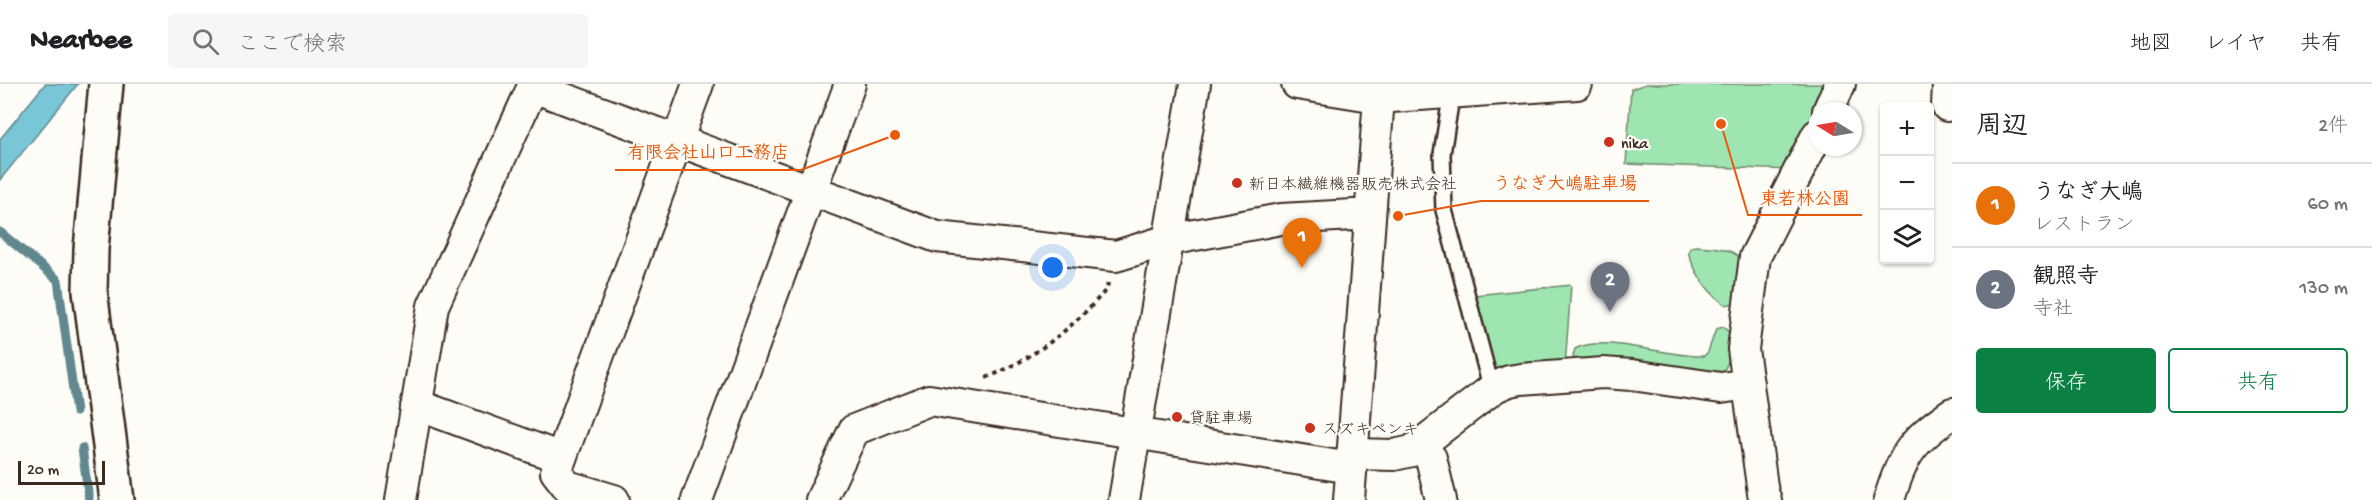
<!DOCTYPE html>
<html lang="ja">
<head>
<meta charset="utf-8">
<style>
	:root { --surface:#fff; --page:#f6f6f6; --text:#202124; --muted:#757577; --line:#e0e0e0; --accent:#0b8043 }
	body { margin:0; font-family:"Gochi Hand","Klee One",sans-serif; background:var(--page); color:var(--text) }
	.controls { position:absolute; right:18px; top:18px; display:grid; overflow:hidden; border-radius:6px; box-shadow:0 2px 4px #0004 }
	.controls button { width:54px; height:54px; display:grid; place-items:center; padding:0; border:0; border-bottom:2px solid var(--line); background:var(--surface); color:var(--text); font:30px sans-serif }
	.compass { position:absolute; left:1808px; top:18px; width:54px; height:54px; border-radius:50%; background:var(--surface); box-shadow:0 2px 4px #0004; rotate:281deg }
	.scale { position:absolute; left:18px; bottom:15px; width:87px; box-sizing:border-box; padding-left:6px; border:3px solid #3b2a1e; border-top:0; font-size:16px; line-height:21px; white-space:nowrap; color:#3b2a1e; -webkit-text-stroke:4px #fdfcf7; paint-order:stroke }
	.you { position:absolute; left:1053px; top:184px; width:21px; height:21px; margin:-15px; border:4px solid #fff; border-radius:50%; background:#1a73e8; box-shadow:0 0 0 9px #1a73e833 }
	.badge { display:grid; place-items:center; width:39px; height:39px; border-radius:50%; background:var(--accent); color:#fff; font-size:20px; font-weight:700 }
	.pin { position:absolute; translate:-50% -50px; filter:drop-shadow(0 2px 3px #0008) }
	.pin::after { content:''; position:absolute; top:32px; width:21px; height:18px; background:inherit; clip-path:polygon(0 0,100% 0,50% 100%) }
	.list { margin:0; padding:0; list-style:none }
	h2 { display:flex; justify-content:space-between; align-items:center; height:78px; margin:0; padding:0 24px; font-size:26px }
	h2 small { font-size:20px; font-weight:400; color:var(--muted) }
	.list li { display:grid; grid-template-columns:39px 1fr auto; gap:18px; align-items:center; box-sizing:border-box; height:84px; padding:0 24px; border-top:2px solid var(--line) }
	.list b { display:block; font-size:22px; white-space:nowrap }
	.list p { margin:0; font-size:20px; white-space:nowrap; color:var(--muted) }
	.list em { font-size:20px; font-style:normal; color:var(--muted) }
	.actions { display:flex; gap:12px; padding:18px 24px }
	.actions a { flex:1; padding:14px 0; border:2px solid var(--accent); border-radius:6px; text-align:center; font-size:21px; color:var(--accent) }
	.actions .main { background:var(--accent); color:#fff }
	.icon { flex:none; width:33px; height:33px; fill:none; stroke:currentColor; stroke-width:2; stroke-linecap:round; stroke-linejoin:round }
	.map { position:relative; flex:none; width:1952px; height:416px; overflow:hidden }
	header { display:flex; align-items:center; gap:36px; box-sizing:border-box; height:84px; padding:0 30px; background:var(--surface); border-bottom:2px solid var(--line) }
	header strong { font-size:28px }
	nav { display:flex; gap:33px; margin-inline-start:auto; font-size:21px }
	.search { width:420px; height:54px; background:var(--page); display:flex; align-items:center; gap:15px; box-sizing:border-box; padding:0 21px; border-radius:6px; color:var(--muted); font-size:22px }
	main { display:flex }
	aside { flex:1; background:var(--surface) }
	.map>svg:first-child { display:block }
	.green { fill:#9fe5b2; stroke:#6d8868; stroke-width:1.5 }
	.water { fill:#79c6d8; stroke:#60888e; stroke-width:1.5 }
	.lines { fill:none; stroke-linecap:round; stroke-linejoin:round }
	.stream { stroke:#60888e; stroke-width:9 }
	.lane-casing { stroke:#3b2a1e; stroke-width:20 }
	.street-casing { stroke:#3b2a1e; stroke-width:34 }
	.secondary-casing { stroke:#3b2a1e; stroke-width:38 }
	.path { stroke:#3b2a1e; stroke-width:4; stroke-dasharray:4.5 4.5; stroke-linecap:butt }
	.lane { stroke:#fdfcf7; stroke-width:15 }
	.street { stroke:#fdfcf7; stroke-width:30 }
	.secondary { stroke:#fdfcf7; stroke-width:33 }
	.poi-dot { fill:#c8321e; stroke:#fdfcf7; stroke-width:2 }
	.labels { text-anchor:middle; stroke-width:4.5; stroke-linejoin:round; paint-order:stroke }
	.poi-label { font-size:16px; fill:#3b2a1e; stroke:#fdfcf7; text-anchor:start }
	.leader { fill:none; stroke:#e8590c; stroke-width:2 }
	.callout-dot { fill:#e8590c; stroke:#fdfcf7; stroke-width:2 }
	.callout-label { font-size:18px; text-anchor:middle; font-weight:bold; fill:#e8590c; stroke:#fdfcf7; stroke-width:4.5; stroke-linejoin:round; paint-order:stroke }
</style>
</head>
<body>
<header>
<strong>Nearbee</strong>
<div class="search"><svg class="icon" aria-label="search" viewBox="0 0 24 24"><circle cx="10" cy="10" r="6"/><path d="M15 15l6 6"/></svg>ここで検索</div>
<nav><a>地図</a><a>レイヤ</a><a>共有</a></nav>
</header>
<main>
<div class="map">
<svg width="1952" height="416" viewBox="0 0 1952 416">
	<rect width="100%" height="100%" fill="#fdfcf7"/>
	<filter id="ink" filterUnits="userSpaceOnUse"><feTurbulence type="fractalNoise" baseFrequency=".0167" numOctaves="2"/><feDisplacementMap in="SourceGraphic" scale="12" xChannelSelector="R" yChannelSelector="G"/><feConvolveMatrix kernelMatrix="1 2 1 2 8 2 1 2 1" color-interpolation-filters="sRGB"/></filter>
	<g filter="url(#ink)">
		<g class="green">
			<polygon points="1646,0 1833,0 1793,86 1626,80 1631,5"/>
			<path d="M1696 162C1712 163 1730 163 1741 175L1734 219 1726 221C1707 208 1695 189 1688 168L1691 163Z"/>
			<polygon points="1571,201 1565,283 1497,292 1475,211"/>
			<path d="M1723 243 1729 248C1733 263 1730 283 1718 293L1576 278 1573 272 1575 265C1603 249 1670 274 1704 272L1708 268 1716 245Z"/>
		</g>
		<polygon class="water" points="45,0 78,0 0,96 0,55"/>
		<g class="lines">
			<g class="stream">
				<polyline points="0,148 58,196 76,328"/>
				<polyline points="82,364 89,416"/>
			</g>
			<defs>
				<polyline id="lane" points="1449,9 1450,20 1442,70 1444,126 1489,295 1495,303"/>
				<g id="street">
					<polyline points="1297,0 1365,11 1391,13 1577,0"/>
					<polyline points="533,3 937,153 1116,172 1168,156 1281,135 1354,131 1369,132"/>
					<polyline points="1947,22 1948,0"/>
					<polyline points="1828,27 1840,0"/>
					<polyline points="416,324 431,326 561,374"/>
					<polyline points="1420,362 1431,374 1441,416"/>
					<polyline points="1352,370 1394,371 1412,367 1495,303 1509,297 1521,295 1603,289 1632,291 1721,304 1748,300"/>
					<polyline points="401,416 433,222 534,0"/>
					<polyline points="614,416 567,402 556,388 698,0"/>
					<polyline points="697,416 850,0"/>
					<polyline points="821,416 854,346 929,316 1351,384"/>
					<polyline points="1124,416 1195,0"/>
					<polyline points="1349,416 1380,0"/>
					<polyline points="1766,416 1763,409 1743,265 1755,173 1817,51"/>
					<path d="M1889 416C1903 369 1912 357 1952 329"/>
				</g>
				<polyline id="secondary" points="106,0 91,165 90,207 117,416"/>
			</defs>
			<use href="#lane" class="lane-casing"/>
			<use href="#street" class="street-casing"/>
			<use href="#secondary" class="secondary-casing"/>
			<path class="path" d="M986 294C1028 277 1064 251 1095 218 1100 212 1107 207 1108 199"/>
			<use href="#lane" class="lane"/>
			<use href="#street" class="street"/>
			<use href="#secondary" class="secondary"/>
		</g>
	</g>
	<g class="poi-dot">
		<circle cx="1609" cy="58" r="6"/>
		<circle cx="1237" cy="99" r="6"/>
		<circle cx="1177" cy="333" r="6"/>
		<circle cx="1310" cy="344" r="6"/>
	</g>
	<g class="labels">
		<g class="poi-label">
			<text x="1621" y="64">nika</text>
			<text x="1249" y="105">新日本繊維機器販売株式会社</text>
			<text x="1189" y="339">貸駐車場</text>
			<text x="1322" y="350">スズキペンキ</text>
		</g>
	</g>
	<path class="leader" d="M895 51L801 86H615M1398 132L1481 117H1649M1721 40L1748 131H1862"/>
	<g class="callout-dot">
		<circle cx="895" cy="51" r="6"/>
		<circle cx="1398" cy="132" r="6"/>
		<circle cx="1721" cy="40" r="6"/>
	</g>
	<g class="callout-label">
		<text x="708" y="74">有限会社山口工務店</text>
		<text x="1565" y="105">うなぎ大嶋駐車場</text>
		<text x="1805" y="120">東若林公園</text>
	</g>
</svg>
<div class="controls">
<button>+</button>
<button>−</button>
<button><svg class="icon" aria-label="layers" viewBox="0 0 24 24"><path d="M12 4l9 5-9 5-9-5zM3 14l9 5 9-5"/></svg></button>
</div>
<svg class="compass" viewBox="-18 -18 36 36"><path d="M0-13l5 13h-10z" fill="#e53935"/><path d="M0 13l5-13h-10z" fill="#757577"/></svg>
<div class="scale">20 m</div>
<div class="you"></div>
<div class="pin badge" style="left:1302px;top:184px;background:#e8710a">1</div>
<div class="pin badge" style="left:1610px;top:228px;background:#6b7280">2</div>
</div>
<aside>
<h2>周辺<small>2件</small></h2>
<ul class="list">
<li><span class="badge" style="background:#e8710a">1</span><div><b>うなぎ大嶋</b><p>レストラン</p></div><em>60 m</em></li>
<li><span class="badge" style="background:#6b7280">2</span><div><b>観照寺</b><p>寺社</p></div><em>130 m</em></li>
</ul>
<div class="actions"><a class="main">保存</a><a>共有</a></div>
</aside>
</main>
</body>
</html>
